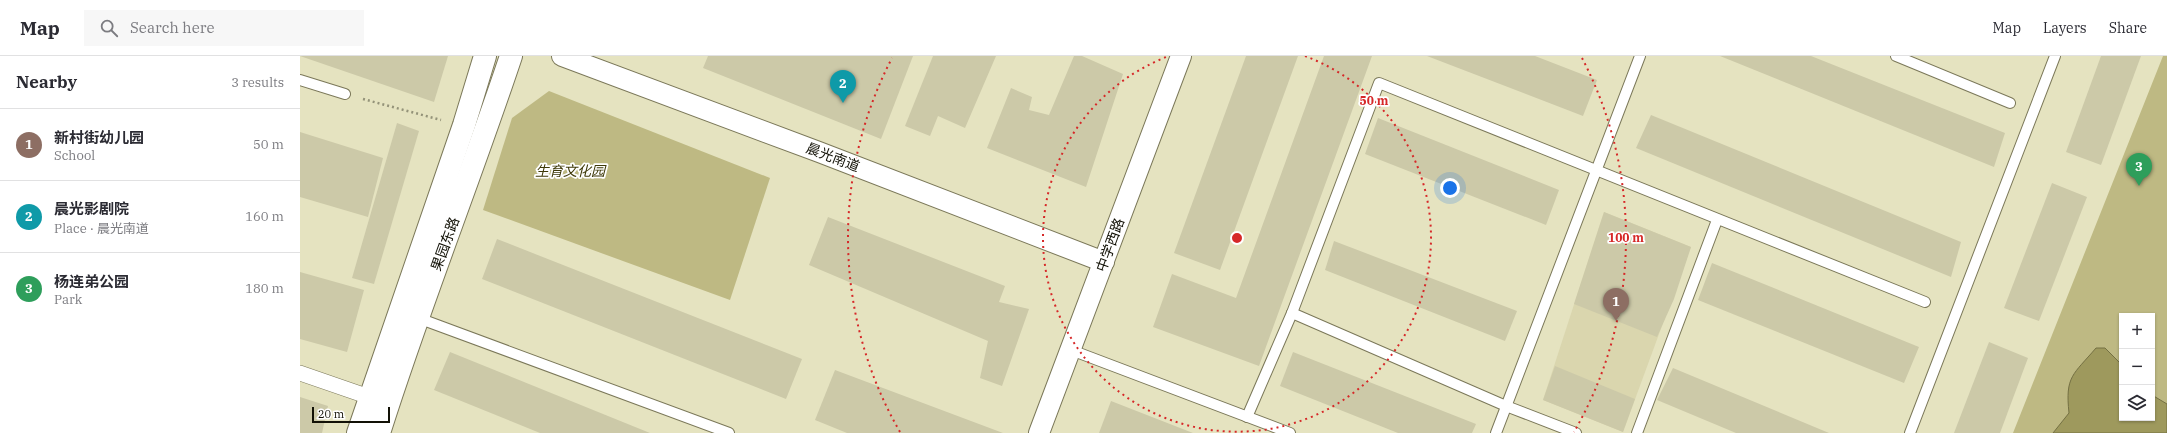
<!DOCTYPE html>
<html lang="en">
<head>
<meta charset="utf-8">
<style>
	:root { --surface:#fff; --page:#f7f7f7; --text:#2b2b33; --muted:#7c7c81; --line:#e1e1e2; --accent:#625d29 }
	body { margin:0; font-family:"IBM Plex Serif","Noto Sans SC",serif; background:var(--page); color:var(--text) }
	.controls { position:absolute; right:12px; bottom:12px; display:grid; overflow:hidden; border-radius:0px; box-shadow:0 1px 3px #0004 }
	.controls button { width:36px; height:36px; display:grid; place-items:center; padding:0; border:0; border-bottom:1px solid var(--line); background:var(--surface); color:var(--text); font:20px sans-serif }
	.scale { position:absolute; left:12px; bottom:10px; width:78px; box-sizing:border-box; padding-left:4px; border:2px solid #121106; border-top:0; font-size:11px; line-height:14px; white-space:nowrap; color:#121106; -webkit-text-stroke:3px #fff; paint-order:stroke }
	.you { position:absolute; left:1150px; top:132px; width:14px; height:14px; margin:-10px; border:3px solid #fff; border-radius:50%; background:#1a73e8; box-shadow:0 0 0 6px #1a73e833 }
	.badge { display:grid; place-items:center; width:26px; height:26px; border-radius:50%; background:var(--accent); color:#fff; font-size:13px; font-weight:700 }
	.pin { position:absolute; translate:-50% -33px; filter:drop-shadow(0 1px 2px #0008) }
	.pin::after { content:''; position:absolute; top:21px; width:14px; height:12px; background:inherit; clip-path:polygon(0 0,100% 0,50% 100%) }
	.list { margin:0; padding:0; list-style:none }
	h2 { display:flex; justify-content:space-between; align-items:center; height:52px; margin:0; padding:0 16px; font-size:17px }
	h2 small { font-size:13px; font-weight:400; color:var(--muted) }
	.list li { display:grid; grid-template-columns:26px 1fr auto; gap:12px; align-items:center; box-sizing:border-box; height:72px; padding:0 16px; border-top:1px solid var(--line) }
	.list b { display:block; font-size:15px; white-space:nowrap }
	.list p { margin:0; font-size:13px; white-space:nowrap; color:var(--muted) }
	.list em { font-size:13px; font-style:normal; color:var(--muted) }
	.icon { flex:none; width:22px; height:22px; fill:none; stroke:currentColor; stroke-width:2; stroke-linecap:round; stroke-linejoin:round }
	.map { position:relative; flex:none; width:1867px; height:377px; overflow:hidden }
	header { display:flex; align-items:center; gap:24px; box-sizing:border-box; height:56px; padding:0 20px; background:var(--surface); border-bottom:1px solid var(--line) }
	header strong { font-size:19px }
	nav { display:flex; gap:22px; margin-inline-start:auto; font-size:14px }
	.search { width:280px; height:36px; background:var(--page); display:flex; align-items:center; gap:10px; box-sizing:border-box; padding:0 14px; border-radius:0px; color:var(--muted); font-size:15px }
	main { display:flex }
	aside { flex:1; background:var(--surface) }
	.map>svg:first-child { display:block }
	.built { fill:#dad6ae }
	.green { fill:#beb983; fill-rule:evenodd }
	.water { fill:#9e995d; stroke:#747043 }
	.building { fill:#ccc9a8 }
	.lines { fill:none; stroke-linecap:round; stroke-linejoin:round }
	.service-casing { stroke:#7b7859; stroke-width:12 }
	.pedestrian-casing { stroke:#7b7859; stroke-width:16 }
	.minor-casing { stroke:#7b7859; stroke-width:22 }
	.tertiary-casing { stroke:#7b7859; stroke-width:24 }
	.path { stroke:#949379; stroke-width:2.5; stroke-dasharray:2 3; stroke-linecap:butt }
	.service { stroke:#fff; stroke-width:10 }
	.pedestrian { stroke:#fff; stroke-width:15 }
	.minor { stroke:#fff; stroke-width:20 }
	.tertiary { stroke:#fff; stroke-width:22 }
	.ring { fill:none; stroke:#d62828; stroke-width:2; stroke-dasharray:2 4 }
	.labels { text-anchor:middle; stroke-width:3.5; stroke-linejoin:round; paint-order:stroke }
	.street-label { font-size:14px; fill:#121106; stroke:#fff }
	.park-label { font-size:14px; font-style:italic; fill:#3e3908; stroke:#fff }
	.centre { fill:#d62828; stroke:#fff; stroke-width:2 }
	.ring-label { font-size:12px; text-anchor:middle; font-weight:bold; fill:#d62828; stroke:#fff; stroke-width:3.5; stroke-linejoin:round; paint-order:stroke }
</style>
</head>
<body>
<header>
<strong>Map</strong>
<div class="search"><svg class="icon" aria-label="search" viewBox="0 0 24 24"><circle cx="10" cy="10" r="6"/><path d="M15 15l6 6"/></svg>Search here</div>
<nav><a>Map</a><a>Layers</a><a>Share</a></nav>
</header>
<main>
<aside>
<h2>Nearby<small>3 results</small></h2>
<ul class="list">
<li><span class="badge" style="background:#8d6e63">1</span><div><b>新村街幼儿园</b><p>School</p></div><em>50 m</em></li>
<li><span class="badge" style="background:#0f9aa8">2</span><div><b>晨光影剧院</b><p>Place · 晨光南道</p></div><em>160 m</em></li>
<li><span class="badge" style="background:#2e9e5b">3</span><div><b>杨连弟公园</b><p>Park</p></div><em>180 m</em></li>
</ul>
</aside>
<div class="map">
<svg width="1867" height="377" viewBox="0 0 1867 377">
	<rect width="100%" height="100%" fill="#e5e3c0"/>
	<polygon class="built" points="1304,156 1391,191 1323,376 1243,344"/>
	<g class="green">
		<path d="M1863 0H1867V377H1713ZM1822 260H1852V362H1822Z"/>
		<polygon points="249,35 470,122 430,244 183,154 212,62"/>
	</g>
	<path class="water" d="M1796 292H1805L1822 309V362H1852V339L1867 348V377H1753L1769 357C1765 320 1773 319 1796 292Z"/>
	<g class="building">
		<polygon points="0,0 148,0 134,46"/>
		<polygon points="408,0 613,0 581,83 403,12"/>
		<polygon points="633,0 696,0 665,72 638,60 630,80 605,70"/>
		<polygon points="774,0 782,0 823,18 786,131 687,92 711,32 732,41 729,54 749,59"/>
		<polygon points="946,0 998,0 920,214 874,197"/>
		<polygon points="1024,0 1072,0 959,310 853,271 872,218 936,242"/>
		<polygon points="1127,0 1235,0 1297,24 1283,60"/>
		<polygon points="1420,0 1511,0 1705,77 1694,111"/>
		<polygon points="1801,0 1841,0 1801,109 1766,96"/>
		<polygon points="1351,59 1661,186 1651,221 1336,92"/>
		<polygon points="1078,62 1259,134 1246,169 1065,98"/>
		<polygon points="97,67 119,75 74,228 52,222"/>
		<polygon points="0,76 83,102 68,161 0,141"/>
		<polygon points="1752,127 1787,141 1739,265 1704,252"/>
		<polygon points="1304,156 1391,191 1374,243 1357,281 1274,248"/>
		<polygon points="528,161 705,230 699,246 729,253 702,330 680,322 688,285 509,209"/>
		<polygon points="197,183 502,303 486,343 182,223"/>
		<polygon points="1034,185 1217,255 1205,285 1025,214"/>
		<polygon points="1412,207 1619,291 1604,327 1398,244"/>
		<polygon points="0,216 64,234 47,296 0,283"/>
		<polygon points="1689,286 1728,302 1700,377 1654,377"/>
		<polygon points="150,296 350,377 240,377 134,334"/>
		<polygon points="993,296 1176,368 1172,377 1098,377 980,330"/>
		<polygon points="1255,310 1335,343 1323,376 1243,344"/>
		<polygon points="1373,312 1529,377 1436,377 1357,344"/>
		<polygon points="535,314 703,377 547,377 515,364"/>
		<polygon points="0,341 28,350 22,377 0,377"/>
		<polygon points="811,345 893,377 799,377"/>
	</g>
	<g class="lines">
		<defs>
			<g id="service">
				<polyline points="1596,0 1710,47"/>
				<polyline points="0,24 45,38"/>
				<polyline points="992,257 1206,350 1276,377"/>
				<polyline points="118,262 429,377"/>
				<polyline points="771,294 990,377"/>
				<polyline points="947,361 992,257 1079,27 1625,246"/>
				<polyline points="1196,377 1340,0"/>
				<polyline points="1337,377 1417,164"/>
				<polyline points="1610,377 1755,0"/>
			</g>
			<polyline id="pedestrian" points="0,317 78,344"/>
			<g id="minor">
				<polyline points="262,0 519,96 804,206"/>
				<polyline points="739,377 881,0"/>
			</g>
			<g id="tertiary">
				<polyline points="58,377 164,69 185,0"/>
				<path d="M79 377C119 250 169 126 211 0"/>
			</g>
		</defs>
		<use href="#service" class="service-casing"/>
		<use href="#pedestrian" class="pedestrian-casing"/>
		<use href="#minor" class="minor-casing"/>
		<use href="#tertiary" class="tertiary-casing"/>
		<polyline class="path" points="63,43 141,64"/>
		<use href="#service" class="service"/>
		<use href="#pedestrian" class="pedestrian"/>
		<use href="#minor" class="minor"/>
		<use href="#tertiary" class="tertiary"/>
	</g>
	<g class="ring">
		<path d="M1005 0A194 194 0 1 1 869 0"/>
		<path d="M600 376A389 389 0 0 1 592 2M1282 2A389 389 0 0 1 1274 376"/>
	</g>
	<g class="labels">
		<g class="street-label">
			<text transform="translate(533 101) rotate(21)" y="5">晨光南道</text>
			<text transform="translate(145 188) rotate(-70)" y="5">果园东路</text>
			<text transform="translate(810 189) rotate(-70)" y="5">中学西路</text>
		</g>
		<g class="park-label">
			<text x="270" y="120">生育文化园</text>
		</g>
	</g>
	<circle cx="937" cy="182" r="6" class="centre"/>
	<g class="ring-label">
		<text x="1074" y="49">50 m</text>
		<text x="1326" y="186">100 m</text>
	</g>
</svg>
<div class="controls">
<button>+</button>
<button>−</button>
<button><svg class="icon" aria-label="layers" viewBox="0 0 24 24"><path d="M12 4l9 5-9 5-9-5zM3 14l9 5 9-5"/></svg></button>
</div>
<div class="scale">20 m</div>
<div class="you"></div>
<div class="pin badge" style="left:1316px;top:265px;background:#8d6e63">1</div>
<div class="pin badge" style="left:543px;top:47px;background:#0f9aa8">2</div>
<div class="pin badge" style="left:1839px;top:130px;background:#2e9e5b">3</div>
</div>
</main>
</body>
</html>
